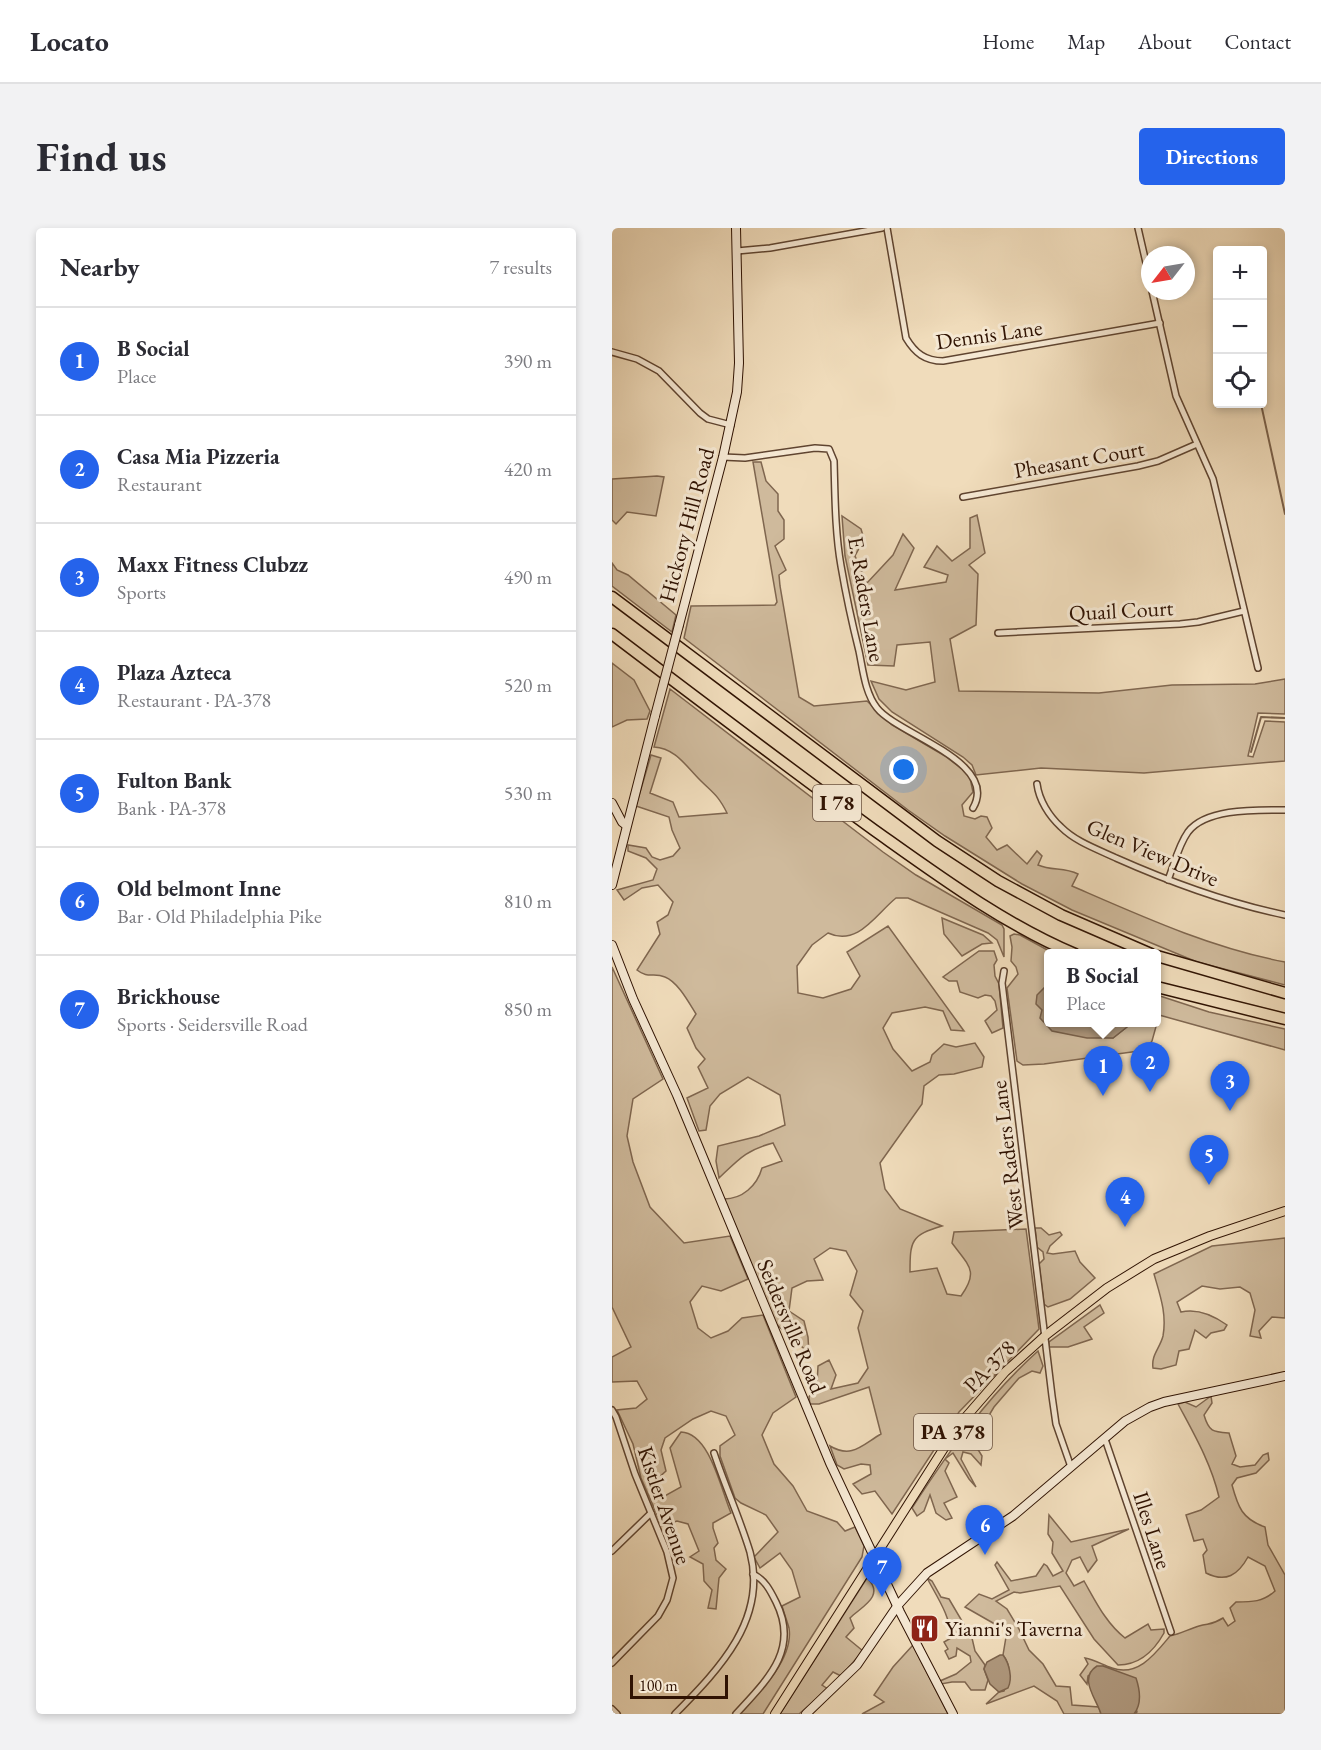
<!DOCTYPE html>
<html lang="en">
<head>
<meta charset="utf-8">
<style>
	:root { --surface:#fff; --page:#f2f2f3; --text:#2b2b33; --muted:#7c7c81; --line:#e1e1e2; --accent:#2563eb }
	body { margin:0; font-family:"EB Garamond",serif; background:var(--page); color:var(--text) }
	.controls { position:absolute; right:18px; top:18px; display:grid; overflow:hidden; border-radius:6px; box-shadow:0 3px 9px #0003 }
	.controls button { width:54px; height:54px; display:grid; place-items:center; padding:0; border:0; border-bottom:2px solid var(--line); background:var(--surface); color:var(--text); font:30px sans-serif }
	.compass { position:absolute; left:529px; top:18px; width:54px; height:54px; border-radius:50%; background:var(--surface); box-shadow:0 3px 9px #0003; rotate:239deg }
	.scale { position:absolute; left:18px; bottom:15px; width:98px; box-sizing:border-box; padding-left:6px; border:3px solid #2f1202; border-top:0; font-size:16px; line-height:21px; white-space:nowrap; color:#2f1202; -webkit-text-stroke:4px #f5e8d3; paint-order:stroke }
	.you { position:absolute; left:292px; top:542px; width:21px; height:21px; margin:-15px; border:4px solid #fff; border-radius:50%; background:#1a73e8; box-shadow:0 0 0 9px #1a73e833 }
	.badge { display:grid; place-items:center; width:39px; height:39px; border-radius:50%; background:var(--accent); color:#fff; font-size:20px; font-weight:700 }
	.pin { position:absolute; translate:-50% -50px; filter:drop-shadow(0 2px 3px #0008) }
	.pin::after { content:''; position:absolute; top:32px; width:21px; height:18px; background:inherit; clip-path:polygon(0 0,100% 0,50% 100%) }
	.popup { position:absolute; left:432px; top:721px; width:117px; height:78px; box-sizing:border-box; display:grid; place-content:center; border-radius:6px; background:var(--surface); filter:drop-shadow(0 2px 4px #0005); font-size:20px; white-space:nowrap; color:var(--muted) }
	.popup b { font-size:22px; color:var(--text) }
	.popup::after { content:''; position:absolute; left:50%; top:100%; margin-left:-12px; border:12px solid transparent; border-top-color:var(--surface) }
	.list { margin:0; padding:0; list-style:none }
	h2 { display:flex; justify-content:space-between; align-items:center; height:78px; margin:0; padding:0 24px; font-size:26px }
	h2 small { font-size:20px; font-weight:400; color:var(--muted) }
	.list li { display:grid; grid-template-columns:39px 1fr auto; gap:18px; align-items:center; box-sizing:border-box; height:108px; padding:0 24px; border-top:2px solid var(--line) }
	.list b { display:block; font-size:22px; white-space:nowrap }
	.list p { margin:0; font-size:20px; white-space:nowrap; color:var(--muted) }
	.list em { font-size:20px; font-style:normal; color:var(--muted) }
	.icon { flex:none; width:33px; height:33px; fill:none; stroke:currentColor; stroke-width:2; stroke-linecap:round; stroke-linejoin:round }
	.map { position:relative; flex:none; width:673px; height:1486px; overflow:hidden; border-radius:6px }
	header { display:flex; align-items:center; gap:36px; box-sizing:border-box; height:84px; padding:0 30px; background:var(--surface); border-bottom:2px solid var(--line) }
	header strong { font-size:28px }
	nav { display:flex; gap:33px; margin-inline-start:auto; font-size:21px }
	.intro { display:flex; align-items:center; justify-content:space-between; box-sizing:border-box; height:144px; padding:0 36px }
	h1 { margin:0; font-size:42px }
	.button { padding:15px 27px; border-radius:6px; background:var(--accent); color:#fff; font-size:21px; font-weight:700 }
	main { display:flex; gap:36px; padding:0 36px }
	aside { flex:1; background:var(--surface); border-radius:6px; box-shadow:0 3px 9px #0003 }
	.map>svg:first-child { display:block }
	.green { fill:#cfba9c; stroke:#7f664f; stroke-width:1.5 }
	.water { fill:#ae977c; stroke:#7b624b; stroke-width:1.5 }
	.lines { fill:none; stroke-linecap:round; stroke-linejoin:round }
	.stream { stroke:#7b624b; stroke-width:2 }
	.street-casing { stroke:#5f4430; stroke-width:8 }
	.secondary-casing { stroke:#2f1202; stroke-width:10 }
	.primary-casing { stroke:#2f1202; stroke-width:10 }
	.highway-casing { stroke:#2f1202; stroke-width:13 }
	.street { stroke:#f5e8d3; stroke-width:5 }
	.secondary { stroke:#f5e8d3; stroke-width:8 }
	.primary { stroke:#f0dcbb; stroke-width:8 }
	.highway { stroke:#f0dcbb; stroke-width:10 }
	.secondary-bridge-casing { stroke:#2f1202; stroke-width:10; stroke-linecap:butt }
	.secondary-bridge { stroke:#f5e8d3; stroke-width:8 }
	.labels { text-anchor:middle; stroke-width:6; stroke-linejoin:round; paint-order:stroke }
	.shield { fill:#f5e8d3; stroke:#6a5241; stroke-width:1.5 }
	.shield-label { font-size:21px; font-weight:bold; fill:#2f1202 }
	.street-label { font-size:22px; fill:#2f1202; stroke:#f5e8d3 }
	.poi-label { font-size:22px; fill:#2f1202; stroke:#f5e8d3; text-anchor:start }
</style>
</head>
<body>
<header>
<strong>Locato</strong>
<nav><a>Home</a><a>Map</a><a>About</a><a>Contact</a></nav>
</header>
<div class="intro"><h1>Find us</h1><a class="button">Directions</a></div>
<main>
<aside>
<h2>Nearby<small>7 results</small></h2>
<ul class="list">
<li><span class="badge">1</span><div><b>B Social</b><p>Place</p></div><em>390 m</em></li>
<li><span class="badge">2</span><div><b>Casa Mia Pizzeria</b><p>Restaurant</p></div><em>420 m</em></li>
<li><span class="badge">3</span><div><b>Maxx Fitness Clubzz</b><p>Sports</p></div><em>490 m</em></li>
<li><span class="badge">4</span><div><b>Plaza Azteca</b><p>Restaurant · PA-378</p></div><em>520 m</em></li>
<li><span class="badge">5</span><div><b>Fulton Bank</b><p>Bank · PA-378</p></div><em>530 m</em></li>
<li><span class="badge">6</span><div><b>Old belmont Inne</b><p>Bar · Old Philadelphia Pike</p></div><em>810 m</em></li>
<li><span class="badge">7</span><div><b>Brickhouse</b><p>Sports · Seidersville Road</p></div><em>850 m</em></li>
</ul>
</aside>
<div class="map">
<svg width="673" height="1486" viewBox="0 0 673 1486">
	<rect width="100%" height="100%" fill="#f0dcbb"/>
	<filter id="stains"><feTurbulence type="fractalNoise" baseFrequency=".00333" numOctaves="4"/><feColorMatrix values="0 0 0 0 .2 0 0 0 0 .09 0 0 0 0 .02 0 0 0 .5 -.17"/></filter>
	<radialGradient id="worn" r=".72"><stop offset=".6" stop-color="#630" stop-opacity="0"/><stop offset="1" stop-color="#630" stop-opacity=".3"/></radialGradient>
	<g class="green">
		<path d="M141 234H149L154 253 166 266V283L172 292V311L163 318 174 342 167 347 168 358 187 469 202 478 255 473 280 497 333 528 350 541 358 550 361 564 350 577 352 588 363 591 369 588 375 589 380 600 374 609 385 622 395 617 415 636 425 623 430 628 426 637C440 643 452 639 466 646L460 658C529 688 599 720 673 734V757L585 734 460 682 410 656 333 608 296 582 72 410 79 378 163 377 165 374Z"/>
		<polygon points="45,248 52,249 44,288 15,284 4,296 0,292 0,251"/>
		<polygon points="365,287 373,325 357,337 366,346 364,397 338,411 347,463 487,465 560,457 643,456 673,451 673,486 646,485 636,528 641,529 653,493 673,494 673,533 532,545 429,540 364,547 360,537 351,529 280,484 267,471 259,453 294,462 323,454 318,414 285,417 282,438 256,437 233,328 230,288 249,301 252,311 243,328 255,355 281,327 291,306 302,320 283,362 334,354 336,347 312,339 325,318 340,333 358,320 358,290"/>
		<polygon points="0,335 5,342 16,347 64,387 60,404 0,358"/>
		<polygon points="0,435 22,452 38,483 35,491 15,492 0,499"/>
		<path d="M58 461 271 624 304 647 390 697 392 701V729L385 712 376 705 296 670H284C264 686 246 719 216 705L200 717 185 738 186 765 211 770 239 761 248 748 235 724 276 698 352 803 339 802 331 783 313 779 280 785 271 800 281 821 300 843 318 834 320 827 332 816 344 819 363 815 372 829 370 839 342 846 327 847 312 858 310 876 268 935 273 961 288 981 330 998C299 1007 298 1013 298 1044L325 1040 335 1066 349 1068C367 1043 357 1038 340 1015L342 1004 414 1001 427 1101 347 1184 280 1286 263 1263 250 1266 241 1256 259 1246 258 1237 249 1236 232 1241 225 1237 218 1218C240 1231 250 1217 269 1206L257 1159 207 1176H198L197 1169 205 1157 206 1138 217 1132 224 1147 219 1161 246 1155 256 1140 246 1100 251 1083 238 1067 245 1043 234 1023 218 1020 202 1031 211 1052 195 1053 180 1060 177 1083 192 1093 196 1109 197 1125 164 1096 112 971C130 971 145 958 150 940L170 933 161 915C134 922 127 931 107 950L104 933 106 918 147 908 173 897 168 867 136 849 108 866 98 878 94 902 87 903 75 870 96 860 86 839 93 831 84 820 75 800 84 786C77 775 66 754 53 749 42 744 36 751 25 742L48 706 45 694 56 687 61 674 46 657 30 660 12 672 5 662 41 652 45 641 34 630 16 623V617L34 620 40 629 48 632 61 628 68 620 60 602 57 589 24 578 39 527 49 530 38 565 61 574 67 589 115 585C106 567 101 565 88 552 74 538 63 520 42 519Z"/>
		<polygon points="330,690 371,707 380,715 370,716 350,728 332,706"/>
		<polygon points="402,706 408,707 441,725 437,726 437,758 434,758 430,782 440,802 501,810 515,799 515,795 545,795 540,813 533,824 527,823 432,836 411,837 405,833 395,760 406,746 404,739 399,733 400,719 398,708"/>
		<polygon points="367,723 382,723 385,732 382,737 383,748 387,756 391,800 380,805 373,793 385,782 383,773 379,768 373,767 366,770 348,764 345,753 337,753 331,749"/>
		<path d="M0 739 51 851 21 871 15 908 21 934 38 979 72 1015 118 1008 136 1051 109 1063 90 1058 78 1074 86 1100 99 1110 116 1103 130 1090 151 1087 184 1169 161 1185 150 1207 162 1236 181 1258 195 1283 225 1294 233 1303 243 1299 252 1318 250 1329 151 1486H127C147 1465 182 1431 177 1400 175 1393 172 1385 170 1378L188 1369 180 1342 168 1325 148 1340 142 1329 166 1304 154 1287 129 1275 123 1270 108 1228V1218L123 1207 114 1188 99 1183 81 1191 53 1210 49 1222 54 1243 43 1253 51 1269 69 1259 58 1220 69 1204C98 1205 109 1262 119 1285L101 1295V1300L106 1315 102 1320 104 1332 114 1341 107 1350 104 1381 96 1380 100 1362 92 1353 91 1336 78 1329 87 1323 76 1296 65 1293 50 1298 29 1250 21 1216 5 1182 24 1180 35 1171 25 1153 0 1154V1129L19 1119 0 1079Z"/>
		<polygon points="545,767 597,784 673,801 673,822 547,787 545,793"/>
		<polygon points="423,1000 429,1000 437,1007 448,1004 450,1007 438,1018 435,1025 441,1026 463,1023 468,1034 483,1050 458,1071 436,1079 432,1076 427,1036 432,1031 431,1024 425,1019"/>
		<path d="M673 1010V1090L660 1089 647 1103 649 1110 638 1108 643 1082 638 1065 628 1059 608 1061 590 1058 565 1074 569 1084C586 1080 601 1087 615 1097L612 1102 599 1105 594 1110 583 1102 577 1121 567 1123 564 1137 549 1141 541 1140C539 1127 548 1120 551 1108 555 1086 548 1067 542 1046L600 1018Z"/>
		<polygon points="488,1077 492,1085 472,1099 480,1111 456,1119 437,1119 437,1114"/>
		<path d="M426 1123 431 1138 428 1145 420 1143 407 1150 382 1179 376 1189 378 1206 374 1211 362 1207 359 1210 370 1228 369 1237 359 1226 351 1224 349 1231 364 1259 357 1251 341 1225 333 1231 337 1235 333 1243 345 1269 332 1275 340 1290 334 1292 324 1285 318 1267 312 1283 305 1288 300 1280C337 1223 375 1169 426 1123Z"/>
		<path d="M599 1168 600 1175 592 1187C597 1204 601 1204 617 1205L624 1228 620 1236 628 1239 643 1237 651 1227 656 1225 657 1232 644 1245 625 1250 620 1257C626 1279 630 1291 653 1299L656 1317 673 1347V1486H522L525 1484 513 1447 491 1438 476 1448 475 1456 468 1447 476 1436 473 1430C483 1432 491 1437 500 1440 526 1449 543 1426 558 1408 568 1406 577 1401 587 1398 598 1395 600 1397 611 1390L616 1398 623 1393 618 1380 624 1374C640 1374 651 1374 663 1363L653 1338 636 1329C626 1347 614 1355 594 1345L591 1327 595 1322 591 1311 582 1313 574 1287 589 1282 607 1269C599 1235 582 1206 566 1176L573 1174 584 1179Z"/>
		<path d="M437 1287 459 1314 517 1301 480 1318 485 1332 476 1344 468 1329 460 1332 454 1345 462 1358 472 1353C484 1374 494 1395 513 1410L536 1396 539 1402 552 1401V1405C542 1423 527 1437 506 1437L482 1411 448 1358 408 1365 402 1364 384 1373 395 1381 407 1401 417 1422 431 1436 444 1458 458 1459 460 1477 487 1479 489 1486H452L445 1473 422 1458 374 1476 387 1464 392 1463C398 1450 400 1439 391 1427L395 1403 353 1379 367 1366 380 1371 397 1362 383 1337 385 1334 399 1353 424 1348 432 1336 435 1338 441 1348 451 1343 440 1325 441 1314 436 1306Z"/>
		<path d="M255 1350C274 1368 249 1379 238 1390L242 1400 234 1409 251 1423 229 1448 221 1444 210 1457 216 1461 187 1486H168Z"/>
		<path d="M315 1350 320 1353 329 1369 337 1371 360 1410 363 1423 373 1437 372 1441 376 1452 373 1462H359L353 1454H340L329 1456 328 1453 344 1446 359 1434 358 1428 345 1420 344 1428 337 1431 333 1423 336 1421 332 1414 339 1410C339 1389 325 1369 315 1350Z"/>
		<polygon points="301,1417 336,1486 250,1486 272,1474 262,1467 281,1439"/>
	</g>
	<g class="water">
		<polygon points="435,757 437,758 437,794 515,795 515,799 501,810 475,810 440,803 428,790 430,782 424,776 425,767"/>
		<path d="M388 1427H391C397 1435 401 1450 396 1460L387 1464 378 1456 372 1441 375 1434Z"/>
		<path d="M485 1438H491L524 1450C528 1462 530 1476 522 1486H489C484 1470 466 1450 485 1438Z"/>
	</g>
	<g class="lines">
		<g class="stream">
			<polyline points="649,176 673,286"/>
			<polyline points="639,524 649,489 673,490"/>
		</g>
		<defs>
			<g id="street">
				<path d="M275 0 294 110C303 125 313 133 331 133L548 95"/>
				<polyline points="526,0 538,52"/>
				<polyline points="125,23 158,20 270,0"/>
				<polyline points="540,63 564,168 601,251 646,440"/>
				<polyline points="0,124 25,131 47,143 88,185 96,191 119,197"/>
				<path d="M111 229 133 230 203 220 217 221 222 233C223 267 223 304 229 338 234 367 240 395 247 423 251 442 253 465 265 480 285 506 388 534 361 580"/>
				<polyline points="351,269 526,238 546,233 585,216"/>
				<polyline points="386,405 568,396 586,394 632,383"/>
				<path d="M425 556C427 572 437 588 449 599 464 614 485 621 504 630 558 654 615 675 673 687"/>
				<path d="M556 652C562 637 566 618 576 604 594 580 645 582 673 582"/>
				<polyline points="392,743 390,755 440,1168 444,1196 459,1239"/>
				<polyline points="0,1182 4,1189 23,1246 55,1324 61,1350 55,1372 46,1388 0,1435"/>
				<polyline points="493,1211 559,1404"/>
				<polyline points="0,1323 39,1285"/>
				<polyline points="0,1481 5,1486"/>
				<path d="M63 1486C106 1442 156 1392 138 1324 128 1291 113 1258 102 1225"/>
				<path d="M124 1486C155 1452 188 1422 164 1374 158 1362 153 1352 141 1346"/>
			</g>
			<g id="secondary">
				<polyline points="67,397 111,229 125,164 127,135 124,0"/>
				<polyline points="0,575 10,594 14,597"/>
				<polyline points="0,657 43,488"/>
				<polyline points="0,717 21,771 65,867 218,1235 288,1384 341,1486"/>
				<polyline points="194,1486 245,1437 286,1377 315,1345 401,1288 513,1193 538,1179 552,1174 673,1148"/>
			</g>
			<polyline id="primary" points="163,1486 346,1198 393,1144 434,1107 495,1060 542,1031 598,1008 673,983"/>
			<g id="highway">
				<polyline points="0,369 325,613 386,653 449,687 539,726"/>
				<path d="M0 406C87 472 174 538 262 602 324 646 393 697 463 726"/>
				<polyline points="545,728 673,765"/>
				<polyline points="545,759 673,791"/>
			</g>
		</defs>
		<use href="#street" class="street-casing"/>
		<use href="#secondary" class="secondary-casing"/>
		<use href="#primary" class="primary-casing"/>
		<use href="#highway" class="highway-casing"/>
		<use href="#street" class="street"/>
		<use href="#secondary" class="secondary"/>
		<use href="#primary" class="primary"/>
		<use href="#highway" class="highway"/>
		<defs>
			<polyline id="secondary-bridge" points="43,488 67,397"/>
		</defs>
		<use href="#secondary-bridge" class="secondary-bridge-casing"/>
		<use href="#secondary-bridge" class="secondary-bridge"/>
	</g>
	<defs>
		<symbol id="restaurant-square" viewBox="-11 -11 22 22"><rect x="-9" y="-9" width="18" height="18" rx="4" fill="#8f2418" stroke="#f5e8d3"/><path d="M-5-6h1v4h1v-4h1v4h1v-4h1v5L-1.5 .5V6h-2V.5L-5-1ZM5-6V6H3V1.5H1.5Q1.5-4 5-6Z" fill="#fff"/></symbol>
	</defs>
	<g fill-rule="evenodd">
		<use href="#restaurant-square" x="296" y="1384" width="33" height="33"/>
	</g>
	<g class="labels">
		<g class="shield">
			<rect x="201" y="557" width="48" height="36" rx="4.5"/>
			<rect x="302" y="1186" width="78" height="36" rx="4.5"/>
		</g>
		<g class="shield-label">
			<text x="225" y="582">I 78</text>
			<text x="341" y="1211">PA 378</text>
		</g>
		<g class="street-label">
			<text transform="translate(377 106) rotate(-8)" y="8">Dennis Lane</text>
			<text transform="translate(467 231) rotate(-10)" y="8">Pheasant Court</text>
			<text transform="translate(74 297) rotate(-75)" y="8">Hickory Hill Road</text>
			<text transform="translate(255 371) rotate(80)" y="8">E. Raders Lane</text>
			<text transform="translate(509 382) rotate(-3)" y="8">Quail Court</text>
			<text transform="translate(541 624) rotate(23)" y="8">Glen View Drive</text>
			<text transform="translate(395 927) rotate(-97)" y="8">West Raders Lane</text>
			<text transform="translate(180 1098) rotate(67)" y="8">Seidersville Road</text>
			<text transform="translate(377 1138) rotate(-46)" y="8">PA-378</text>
			<text transform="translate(53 1277) rotate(71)" y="8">Kistler Avenue</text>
			<text transform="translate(541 1302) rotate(72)" y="8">Illes Lane</text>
		</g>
		<g class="poi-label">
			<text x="333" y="1408">Yianni's Taverna</text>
		</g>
	</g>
	<rect width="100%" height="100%" filter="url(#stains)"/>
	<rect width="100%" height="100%" fill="url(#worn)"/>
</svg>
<div class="controls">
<button>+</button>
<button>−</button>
<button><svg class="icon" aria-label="locate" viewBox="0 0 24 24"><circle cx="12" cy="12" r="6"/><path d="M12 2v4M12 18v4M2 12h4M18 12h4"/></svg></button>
</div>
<svg class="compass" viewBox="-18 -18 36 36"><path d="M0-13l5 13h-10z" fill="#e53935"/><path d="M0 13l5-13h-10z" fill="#7c7c81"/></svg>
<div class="scale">100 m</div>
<div class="you"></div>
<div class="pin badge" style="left:491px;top:868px">1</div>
<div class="popup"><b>B Social</b>Place</div>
<div class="pin badge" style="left:538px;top:864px">2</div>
<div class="pin badge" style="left:618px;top:883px">3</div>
<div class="pin badge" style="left:513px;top:999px">4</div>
<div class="pin badge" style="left:597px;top:957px">5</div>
<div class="pin badge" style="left:373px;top:1327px">6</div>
<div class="pin badge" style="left:270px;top:1369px">7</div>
</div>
</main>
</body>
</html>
